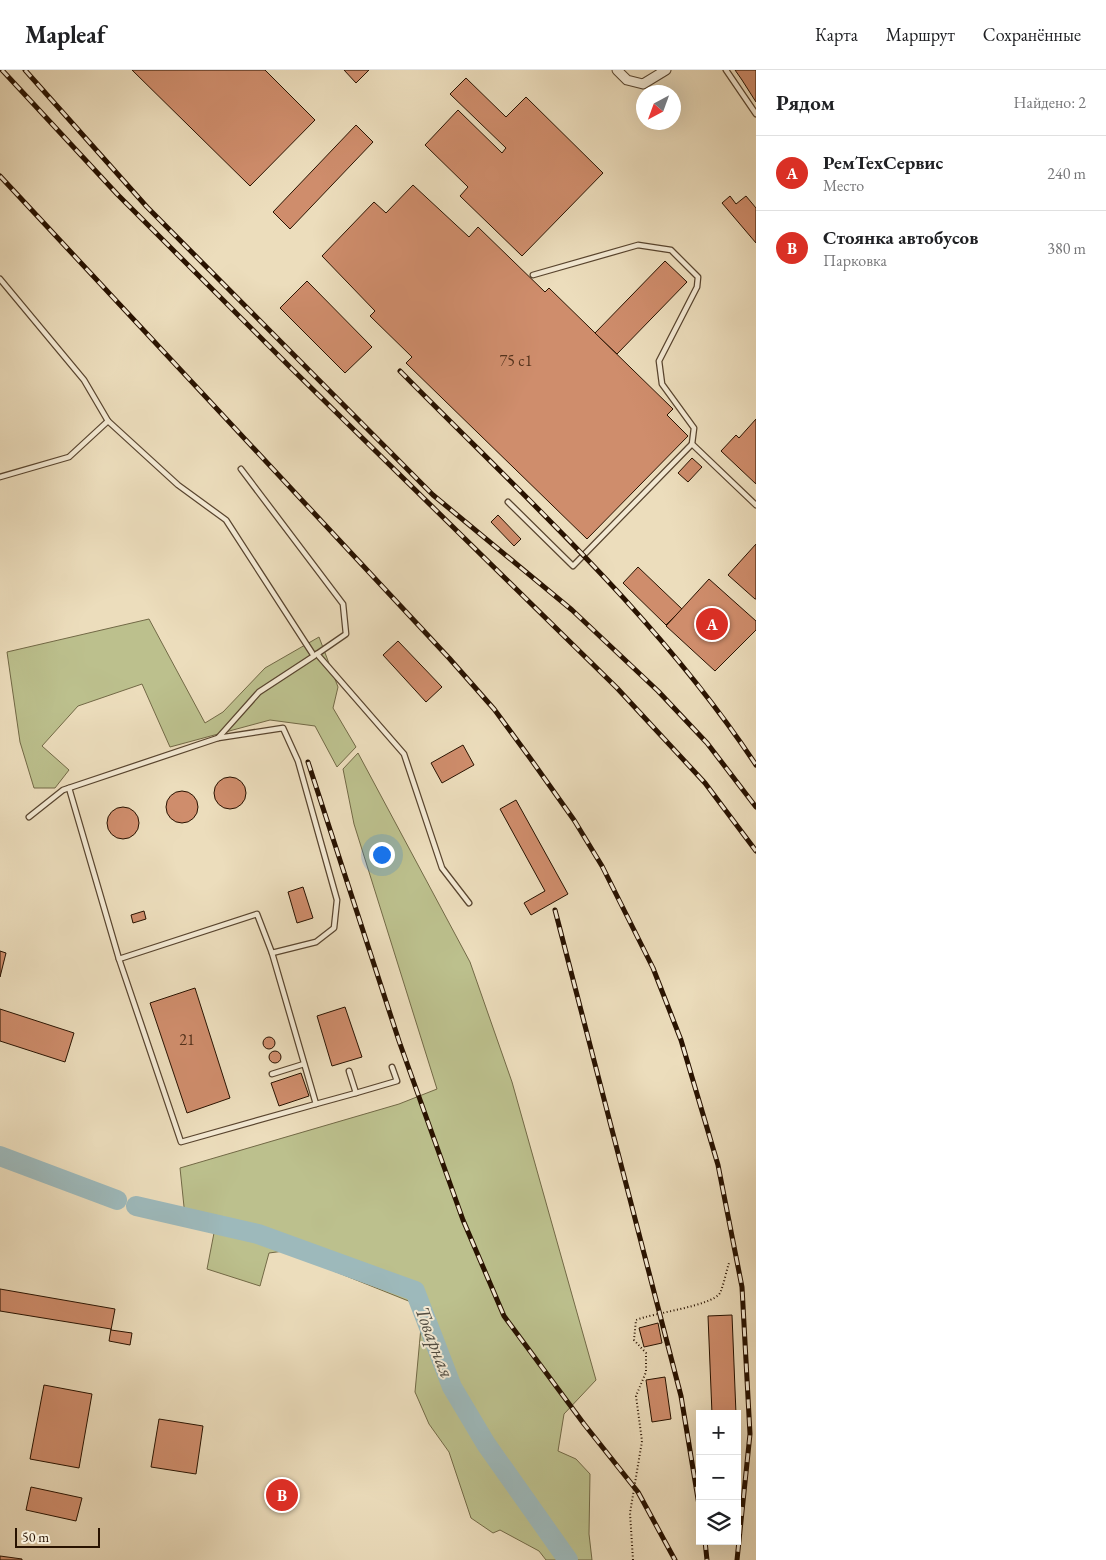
<!DOCTYPE html>
<html lang="ru">
<head>
<meta charset="utf-8">
<style>
	:root { --surface:#fff; --page:#f2f2f2; --text:#202124; --muted:#757577; --line:#e0e0e0; --accent:#d93025 }
	body { margin:0; font-family:"EB Garamond",serif; background:var(--page); color:var(--text) }
	.controls { position:absolute; right:15px; bottom:15px; display:grid; overflow:hidden; border-radius:0px; box-shadow:0 5px 20px #0002 }
	.controls button { width:45px; height:45px; display:grid; place-items:center; padding:0; border:0; border-bottom:1px solid var(--line); background:var(--surface); color:var(--text); font:25px sans-serif }
	.compass { position:absolute; left:636px; top:15px; width:45px; height:45px; border-radius:50%; background:var(--surface); box-shadow:0 5px 20px #0002; rotate:221deg }
	.scale { position:absolute; left:15px; bottom:12px; width:85px; box-sizing:border-box; padding-left:5px; border:2px solid #281200; border-top:0; font-size:14px; line-height:18px; white-space:nowrap; color:#281200; -webkit-text-stroke:4px #f3e9d3; paint-order:stroke }
	.you { position:absolute; left:381px; top:784px; width:18px; height:18px; margin:-12px; border:4px solid #fff; border-radius:50%; background:#1a73e8; box-shadow:0 0 0 8px #1a73e833 }
	.badge { display:grid; place-items:center; width:32px; height:32px; border-radius:50%; background:var(--accent); color:#fff; font-size:16px; font-weight:700 }
	.pin { position:absolute; translate:-50% -50%; border:2px solid #fff; box-shadow:0 1px 5px #0006 }
	.list { margin:0; padding:0; list-style:none }
	h2 { display:flex; justify-content:space-between; align-items:center; height:65px; margin:0; padding:0 20px; font-size:21px }
	h2 small { font-size:16px; font-weight:400; color:var(--muted) }
	.list li { display:grid; grid-template-columns:32px 1fr auto; gap:15px; align-items:center; box-sizing:border-box; height:75px; padding:0 20px; border-top:1px solid var(--line) }
	.list b { display:block; font-size:19px; white-space:nowrap }
	.list p { margin:0; font-size:16px; white-space:nowrap; color:var(--muted) }
	.list em { font-size:16px; font-style:normal; color:var(--muted) }
	.icon { flex:none; width:28px; height:28px; fill:none; stroke:currentColor; stroke-width:2; stroke-linecap:round; stroke-linejoin:round }
	.map { position:relative; flex:none; width:756px; height:1490px; overflow:hidden }
	header { display:flex; align-items:center; gap:30px; box-sizing:border-box; height:70px; padding:0 25px; background:var(--surface); border-bottom:1px solid var(--line) }
	header strong { font-size:24px }
	nav { display:flex; gap:28px; margin-inline-start:auto; font-size:18px }
	main { display:flex }
	aside { flex:1; background:var(--surface) }
	.map>svg:first-child { display:block }
	.green { fill:#bcc08d; stroke:#726946 }
	.lines { fill:none; stroke-linecap:round; stroke-linejoin:round }
	.river { stroke:#9db9bb; stroke-width:20 }
	.building { fill:#cf8d6c; stroke:#281200 }
	.service-casing { stroke:#59452f; stroke-width:7 }
	.minor-casing { stroke:#59452f; stroke-width:11 }
	.path { stroke:#281200; stroke-width:2; stroke-dasharray:1 2.5; stroke-linecap:butt }
	.service { stroke:#f3e9d3; stroke-width:4.5 }
	.minor { stroke:#f3e9d3; stroke-width:9 }
	.rail-casing { stroke:#281200; stroke-width:5 }
	.rail { stroke:#f3e9d3; stroke-width:3; stroke-dasharray:9; stroke-linecap:butt }
	.labels { text-anchor:middle; stroke-width:4; stroke-linejoin:round; paint-order:stroke }
	.number-label { font-size:16px; fill:#52311b }
	.water-label { font-size:20px; font-style:italic; fill:#514c41; stroke:#f3e9d3 }
</style>
</head>
<body>
<header>
<strong>Mapleaf</strong>
<nav><a>Карта</a><a>Маршрут</a><a>Сохранённые</a></nav>
</header>
<main>
<div class="map">
<svg width="756" height="1490" viewBox="0 0 756 1490">
	<rect width="100%" height="100%" fill="#ecddbc"/>
	<filter id="stains"><feTurbulence type="fractalNoise" baseFrequency=".004" numOctaves="4"/><feColorMatrix values="0 0 0 0 .2 0 0 0 0 .09 0 0 0 0 .02 0 0 0 .5 -.17"/></filter>
	<radialGradient id="worn" r=".72"><stop offset=".6" stop-color="#630" stop-opacity="0"/><stop offset="1" stop-color="#630" stop-opacity=".3"/></radialGradient>
	<g class="green">
		<polygon points="149,549 205,653 223,642 265,598 319,567 338,617 333,638 356,677 337,697 315,656 270,650 170,677 142,614 78,636 42,676 69,700 55,718 34,718 20,672 7,582"/>
		<polygon points="358,683 470,892 512,1012 596,1310 564,1344 558,1381 576,1389 590,1404 589,1464 592,1490 546,1490 539,1481 500,1460 493,1463 471,1448 449,1382 429,1354 415,1322 421,1257 411,1232 284,1181 269,1183 260,1216 207,1199 214,1163 186,1156 180,1098 399,1034 437,1019 354,754 343,699"/>
	</g>
	<g class="lines">
		<g class="river">
			<polyline points="0,1086 117,1130"/>
			<polyline points="136,1136 258,1164 415,1221 452,1317 486,1374 568,1490"/>
		</g>
	</g>
	<g class="building">
		<polygon points="132,0 265,0 315,50 250,116"/>
		<polygon points="344,0 369,0 356,13"/>
		<polygon points="735,0 756,0 756,32 742,10"/>
		<polygon points="466,8 506,47 526,27 603,103 522,186 460,126 468,117 425,75 458,40 502,83 506,78 450,24"/>
		<polygon points="356,55 373,72 290,159 273,142"/>
		<polygon points="413,115 469,167 478,157 545,222 549,218 673,339 667,345 688,366 587,469 406,293 412,287 370,246 375,241 322,186 374,132 386,143"/>
		<polygon points="730,126 736,134 746,126 756,138 756,173 722,133"/>
		<polygon points="665,191 687,212 617,284 595,263"/>
		<polygon points="307,211 372,277 345,303 280,238"/>
		<polygon points="756,349 756,414 721,381 736,365 739,368"/>
		<polygon points="692,388 702,397 688,412 678,403"/>
		<polygon points="498,445 521,469 514,476 491,452"/>
		<polygon points="756,474 756,529 755,529 728,505"/>
		<polygon points="638,497 682,539 666,555 623,513"/>
		<polygon points="709,509 756,551 756,560 715,601 666,556"/>
		<polygon points="398,571 442,617 426,632 383,585"/>
		<polygon points="463,675 474,695 442,713 431,693"/>
		<circle cx="230" cy="723" r="16"/>
		<circle cx="182" cy="737" r="16"/>
		<polygon points="516,730 568,824 531,845 524,833 545,821 500,739"/>
		<circle cx="123" cy="753" r="16"/>
		<polygon points="303,817 313,848 297,853 288,822"/>
		<polygon points="144,841 146,849 133,853 131,845"/>
		<polygon points="0,881 6,883 0,907"/>
		<polygon points="195,918 230,1028 187,1043 150,933"/>
		<polygon points="345,937 362,987 332,996 317,946"/>
		<polygon points="0,939 74,963 65,992 0,971"/>
		<circle cx="269" cy="973" r="6"/>
		<circle cx="275" cy="987" r="6"/>
		<polygon points="301,1003 309,1026 279,1036 271,1013"/>
		<polygon points="0,1219 115,1239 111,1260 132,1263 130,1275 109,1271 111,1259 0,1241"/>
		<polygon points="732,1245 736,1344 712,1344 708,1246"/>
		<polygon points="658,1253 662,1273 644,1277 639,1258"/>
		<polygon points="665,1307 671,1349 652,1352 646,1310"/>
		<polygon points="44,1315 92,1324 79,1398 30,1389"/>
		<polygon points="159,1349 203,1356 196,1404 151,1397"/>
		<polygon points="31,1417 82,1428 76,1451 26,1440"/>
		<polygon points="0,1486 22,1489 22,1490 0,1490"/>
	</g>
	<g class="lines">
		<defs>
			<g id="service">
				<polyline points="726,0 756,44"/>
				<polyline points="533,205 638,175 671,180 698,207 697,217 659,291 662,314 694,358 692,374 756,435"/>
				<polyline points="0,209 84,310 108,351"/>
				<polyline points="241,399 343,534 346,564 317,584"/>
				<polyline points="0,407 69,387 108,351 178,415 226,450 314,586 259,622 218,668 63,720 29,747"/>
				<polyline points="508,432 573,496 692,374"/>
				<polyline points="317,584 404,684 442,798 469,833"/>
				<polyline points="69,718 119,889 257,844 272,883 316,872 334,858 337,830 298,691 283,658 218,668"/>
				<polyline points="119,889 181,1072 316,1034 272,883"/>
				<polyline points="272,1004 304,994"/>
				<polyline points="356,1023 397,1011 392,997"/>
				<polyline points="316,1034 356,1023 349,1001"/>
			</g>
			<polyline id="minor" points="617,0 627,10 643,14 666,0"/>
		</defs>
		<use href="#service" class="service-casing"/>
		<use href="#minor" class="minor-casing"/>
		<path class="path" d="M633 1490 630 1443 642 1371 636 1326 646 1302V1283L634 1270 636 1250C653 1243 712 1236 720 1223 724 1214 726 1202 729 1193"/>
		<use href="#service" class="service"/>
		<use href="#minor" class="minor"/>
		<defs>
			<g id="rail">
				<polyline points="2,0 117,124 293,300 617,618 705,713 756,781"/>
				<polyline points="25,0 147,137 433,425 572,540 658,621 707,673 756,737"/>
				<polyline points="0,106 449,588 494,639 530,688 574,750 602,796 653,898 681,970 718,1095 742,1217 750,1364 737,1490"/>
				<path d="M400 301C524 427 658 547 756 695"/>
				<polyline points="308,692 399,971 463,1150 504,1246 584,1354 638,1422 675,1490"/>
				<polyline points="555,840 681,1326 700,1441"/>
				<polyline points="705,1471 707,1490"/>
			</g>
		</defs>
		<use href="#rail" class="rail-casing"/>
		<use href="#rail" class="rail"/>
	</g>
	<g class="labels">
		<g class="number-label">
			<text x="516" y="296">75 с1</text>
			<text x="187" y="975">21</text>
		</g>
		<g class="water-label">
			<text transform="translate(435 1272) rotate(69)" y="7">Товарная</text>
		</g>
	</g>
	<rect width="100%" height="100%" filter="url(#stains)"/>
	<rect width="100%" height="100%" fill="url(#worn)"/>
</svg>
<div class="controls">
<button>+</button>
<button>−</button>
<button><svg class="icon" aria-label="layers" viewBox="0 0 24 24"><path d="M12 4l9 5-9 5-9-5zM3 14l9 5 9-5"/></svg></button>
</div>
<svg class="compass" viewBox="-18 -18 36 36"><path d="M0-13l5 13h-10z" fill="#e53935"/><path d="M0 13l5-13h-10z" fill="#757577"/></svg>
<div class="scale">50 m</div>
<div class="you"></div>
<div class="pin badge" style="left:712px;top:554px">A</div>
<div class="pin badge" style="left:282px;top:1425px">B</div>
</div>
<aside>
<h2>Рядом<small>Найдено: 2</small></h2>
<ul class="list">
<li><span class="badge">A</span><div><b>РемТехСервис</b><p>Место</p></div><em>240 m</em></li>
<li><span class="badge">B</span><div><b>Стоянка автобусов</b><p>Парковка</p></div><em>380 m</em></li>
</ul>
</aside>
</main>
</body>
</html>
